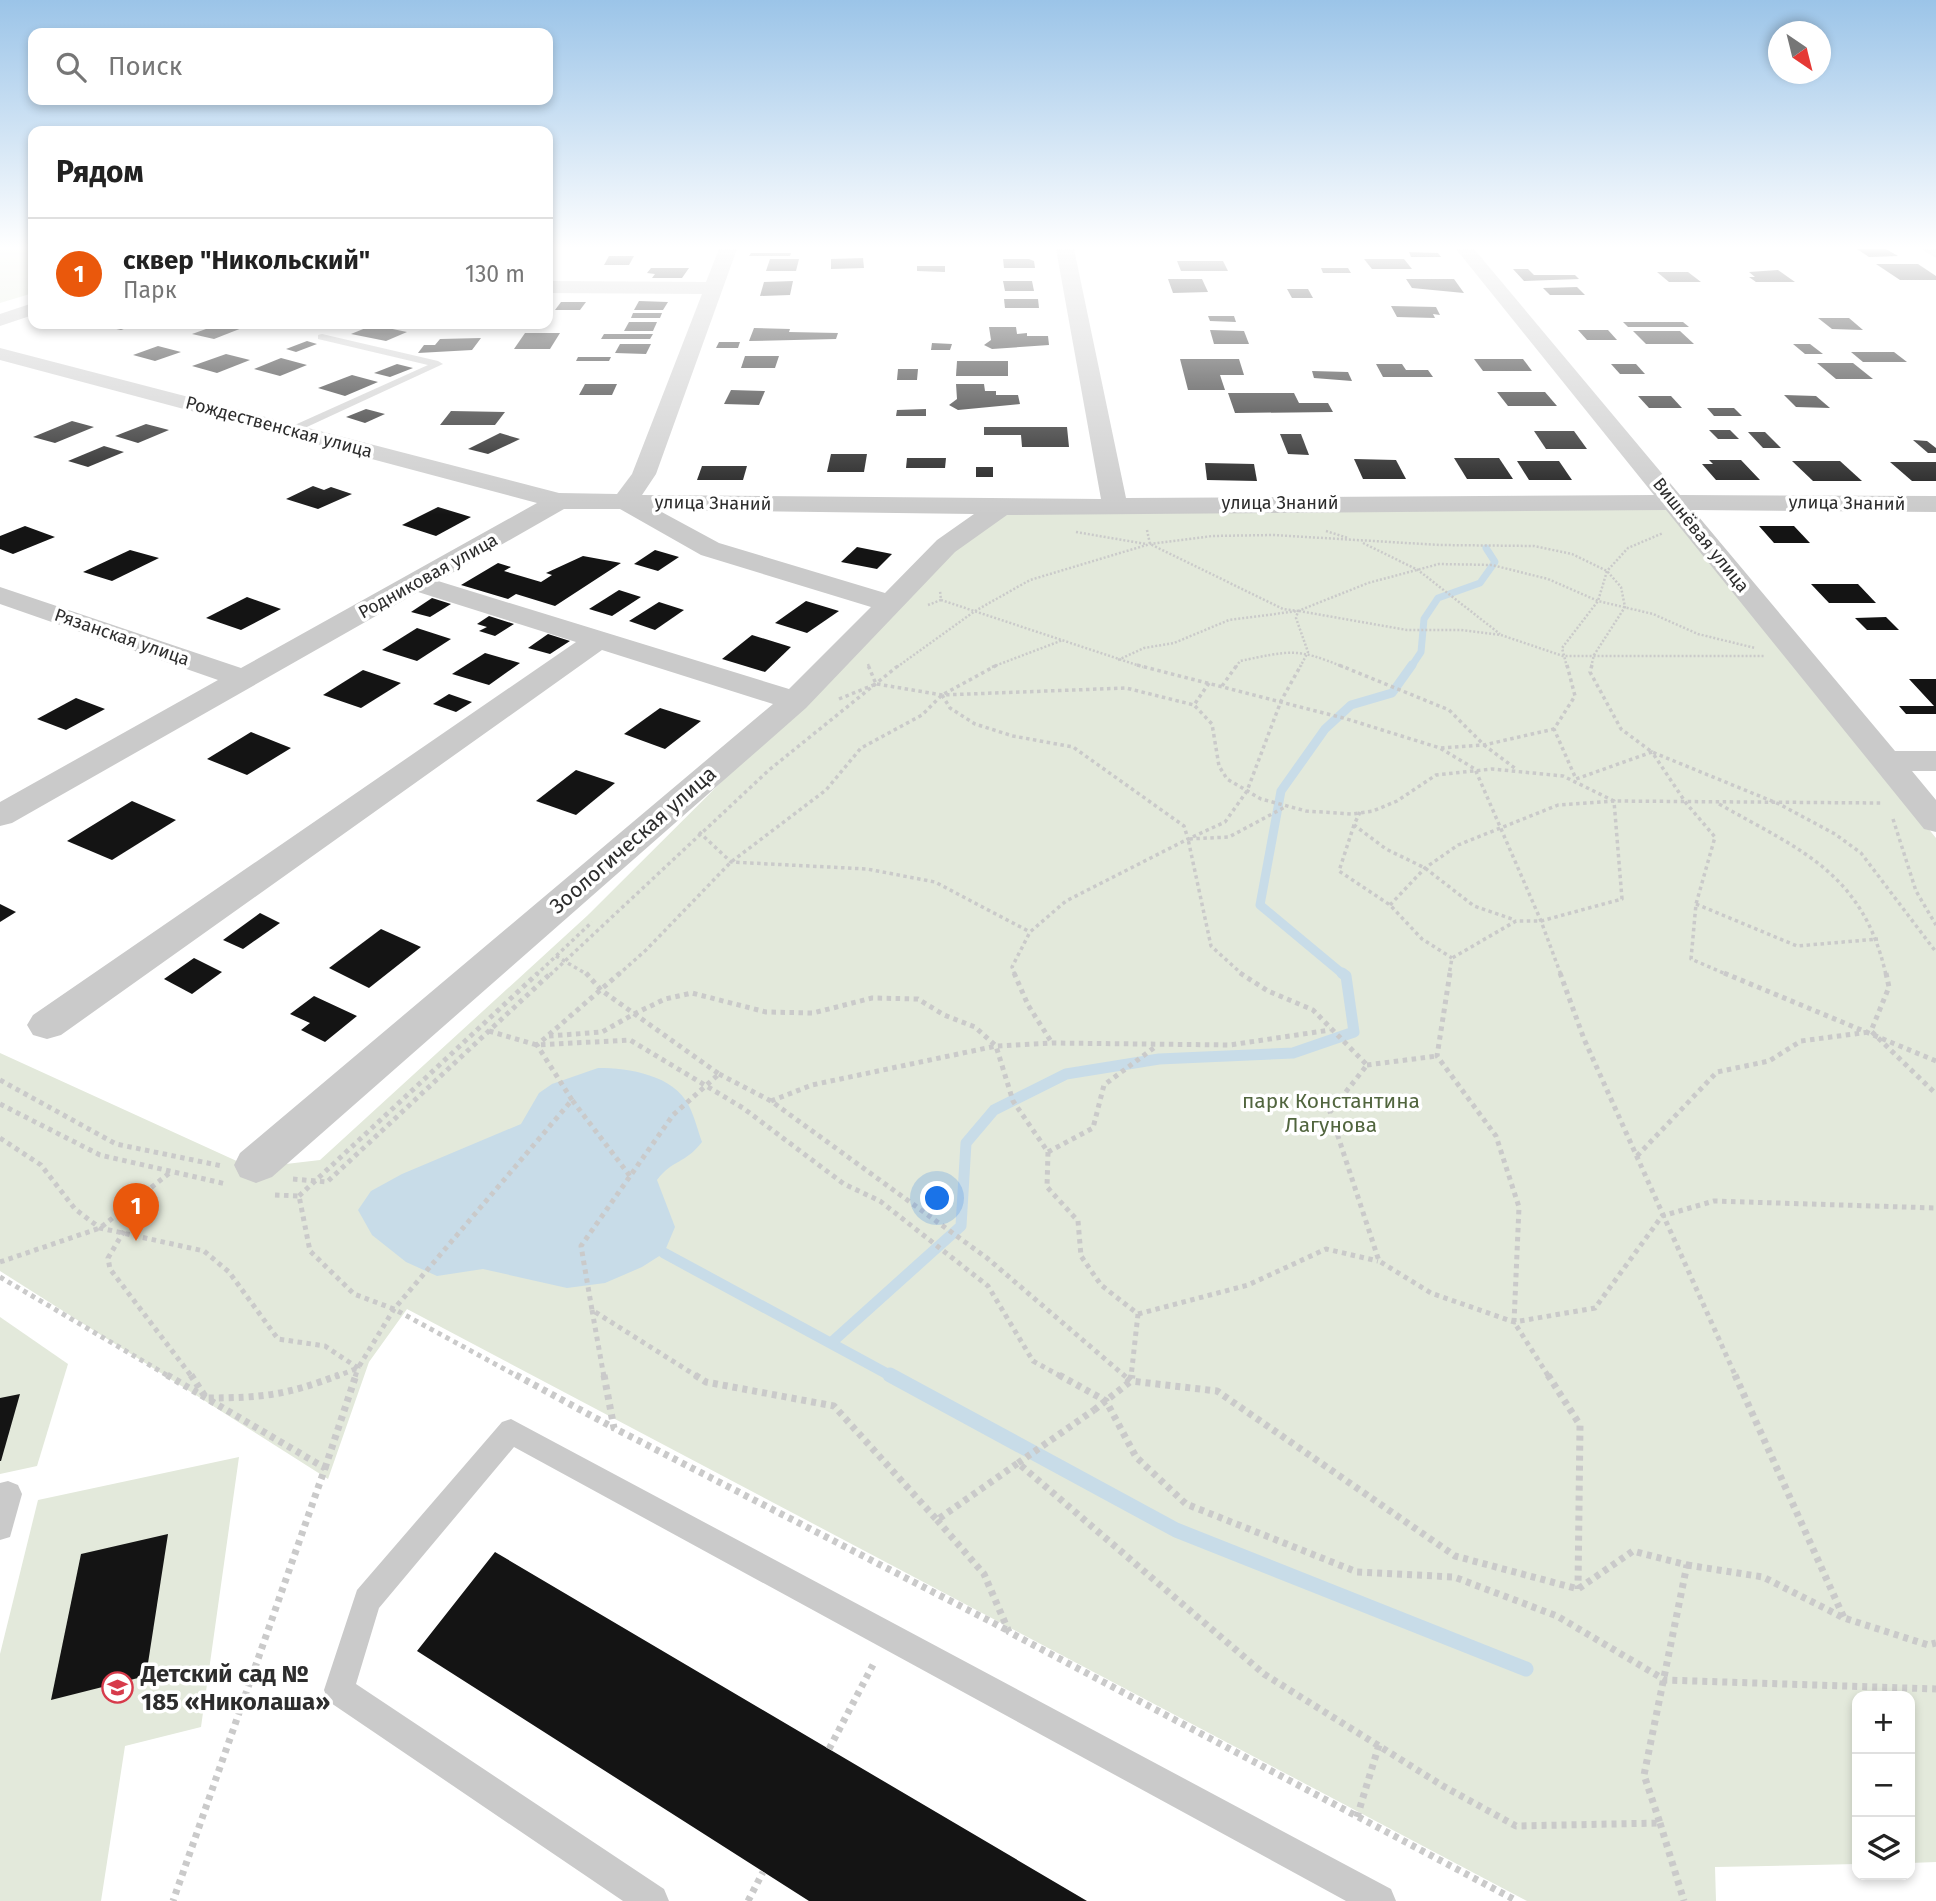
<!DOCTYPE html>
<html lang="ru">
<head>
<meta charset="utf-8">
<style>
	:root { --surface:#fff; --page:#f6f6f6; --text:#222; --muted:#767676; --line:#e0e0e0; --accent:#ea580c }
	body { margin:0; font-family:"Fira Sans",sans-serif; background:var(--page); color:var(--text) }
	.controls { position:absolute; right:21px; bottom:21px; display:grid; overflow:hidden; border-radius:14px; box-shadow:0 4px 10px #0003 }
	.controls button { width:63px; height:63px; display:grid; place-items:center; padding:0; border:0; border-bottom:2px solid var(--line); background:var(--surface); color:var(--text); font:35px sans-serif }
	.compass { position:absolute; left:1768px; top:21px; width:63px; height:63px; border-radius:50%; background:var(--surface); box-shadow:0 4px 10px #0003; rotate:145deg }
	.you { position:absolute; left:938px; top:1199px; width:24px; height:24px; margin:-18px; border:5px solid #fff; border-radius:50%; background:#1a73e8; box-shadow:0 0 0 10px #1a73e833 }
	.badge { display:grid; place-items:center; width:46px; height:46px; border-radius:50%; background:var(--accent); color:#fff; font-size:23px; font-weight:700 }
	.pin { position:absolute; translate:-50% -58px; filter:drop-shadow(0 2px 4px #0008) }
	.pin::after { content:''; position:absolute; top:37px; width:24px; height:21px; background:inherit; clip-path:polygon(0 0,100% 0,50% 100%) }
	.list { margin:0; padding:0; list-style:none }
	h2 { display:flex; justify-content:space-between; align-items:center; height:91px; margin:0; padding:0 28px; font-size:30px }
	h2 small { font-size:23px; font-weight:400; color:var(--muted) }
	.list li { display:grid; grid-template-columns:46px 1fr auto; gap:21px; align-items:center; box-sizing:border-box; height:112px; padding:0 28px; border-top:2px solid var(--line) }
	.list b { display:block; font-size:26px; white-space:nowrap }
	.list p { margin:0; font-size:23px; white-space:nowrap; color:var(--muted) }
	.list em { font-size:23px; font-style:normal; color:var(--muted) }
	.icon { flex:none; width:38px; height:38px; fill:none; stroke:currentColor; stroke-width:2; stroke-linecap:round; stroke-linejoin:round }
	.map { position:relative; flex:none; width:1936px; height:1901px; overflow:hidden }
	.search { position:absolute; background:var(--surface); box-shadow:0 4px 10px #0003; left:28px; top:28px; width:525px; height:77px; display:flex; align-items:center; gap:18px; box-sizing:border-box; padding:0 24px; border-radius:14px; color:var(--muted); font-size:26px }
	.panel { position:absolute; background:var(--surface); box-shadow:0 4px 10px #0003; left:28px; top:126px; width:525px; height:203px; border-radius:14px }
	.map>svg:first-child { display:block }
	.green { fill:#e3e9db }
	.water { fill:#c8dce8 }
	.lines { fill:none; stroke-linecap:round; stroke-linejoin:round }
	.stream-far3 { stroke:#c8dce8; stroke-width:7 }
	.stream-far2 { stroke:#c8dce8; stroke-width:9 }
	.stream-far1 { stroke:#c8dce8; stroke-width:11 }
	.stream { stroke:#c8dce8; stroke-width:15 }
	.building { fill:#141414 }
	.path-far3 { stroke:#cacaca; stroke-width:2.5; stroke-dasharray:2 2; stroke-linecap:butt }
	.path-far2 { stroke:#cacaca; stroke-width:3.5; stroke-dasharray:3.5 3.5; stroke-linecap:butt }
	.path-far1 { stroke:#cacaca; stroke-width:5; stroke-dasharray:4.5 4.5; stroke-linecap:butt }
	.path { stroke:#cacaca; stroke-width:7; stroke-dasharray:5 5; stroke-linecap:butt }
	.service { fill:#cacaca; fill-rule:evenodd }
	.minor { fill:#cacaca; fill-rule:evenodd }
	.path-bridge-far1 { stroke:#cacaca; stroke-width:5; stroke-dasharray:4.5 4.5; stroke-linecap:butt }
	.path-bridge { stroke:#cacaca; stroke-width:7; stroke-dasharray:5 5; stroke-linecap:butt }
	.labels { text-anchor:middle; stroke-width:7; stroke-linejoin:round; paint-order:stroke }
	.far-street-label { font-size:18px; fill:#2d2d2d; stroke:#fff }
	.street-label { font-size:21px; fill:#2d2d2d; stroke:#fff }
	.park-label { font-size:21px; fill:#51653e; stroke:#fff }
	.near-poi-label { font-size:24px; font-weight:bold; fill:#2d2d2d; stroke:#fff; text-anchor:start }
</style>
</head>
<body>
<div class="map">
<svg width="1936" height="1901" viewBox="0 0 1936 1901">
	<rect width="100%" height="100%" fill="#fff"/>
	<g class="green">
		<polygon points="0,249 33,249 33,293 0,303"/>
		<polygon points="1669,509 1936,838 1936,1862 1910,1863 1910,1696 1857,1696 1857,1864 1715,1867 1716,1901 1527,1901 407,1309 369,1362 328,1479 0,1271 0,1053 252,1168 320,1160 588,915 967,537 1006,510"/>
		<polygon points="0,1317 68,1364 37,1466 0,1474"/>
		<polygon points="239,1457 201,1727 125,1746 101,1901 0,1901 0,1654 38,1500"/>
	</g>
	<path class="water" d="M598 1068C629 1068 674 1075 689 1106 695 1118 698 1131 702 1142 685 1164 673 1159 657 1180L675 1227 664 1253 642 1267 605 1283 567 1288 483 1269 437 1276 406 1262 372 1235 358 1210 371 1191 402 1174 521 1124 539 1093 552 1084Z"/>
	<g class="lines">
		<polyline class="stream-far3" points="1411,667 1421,652 1424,619 1438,598 1480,583 1495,562 1486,548"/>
		<polyline class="stream-far2" points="1344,975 1260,905 1281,791 1325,729 1351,705 1392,693 1412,665"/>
		<g class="stream-far1">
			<polyline points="664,1253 893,1377"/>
			<polyline points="832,1342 961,1226 966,1143 994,1110 1066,1074 1159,1059 1293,1053 1354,1032 1346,976 1342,973"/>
		</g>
		<polyline class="stream" points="890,1375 1176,1530 1526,1669"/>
	</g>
	<g class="building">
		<polygon points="1857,249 1886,249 1898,256 1869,257"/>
		<polygon points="1409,252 1438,253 1441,257 1411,257"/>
		<polygon points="751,253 791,253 790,256 749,256"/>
		<polygon points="609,256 634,256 629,265 604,265"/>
		<polygon points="863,258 864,268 831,269 831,259"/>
		<polygon points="770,259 799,259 796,271 766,271"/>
		<polygon points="1003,259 1029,259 1034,261 1035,268 1004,268"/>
		<polygon points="1364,259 1404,259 1412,269 1372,269"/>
		<polygon points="1177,261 1223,261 1228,271 1181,271"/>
		<polygon points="1876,264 1918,264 1936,276 1936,280 1900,280"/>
		<polygon points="917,266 945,266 945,272 917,271"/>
		<polygon points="651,268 689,268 682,278 652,278 655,274 647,273"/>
		<polygon points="1321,268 1348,268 1351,273 1323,273"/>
		<polygon points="1513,269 1528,269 1534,275 1575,275 1579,279 1524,281"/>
		<polygon points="1778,270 1795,282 1756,282 1749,277 1755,277 1749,272"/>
		<polygon points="1657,272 1688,272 1701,282 1669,282"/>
		<polygon points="1168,279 1202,279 1208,292 1173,293"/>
		<polygon points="1406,279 1454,279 1464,293 1412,288"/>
		<polygon points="793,281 790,295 760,296 764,282"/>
		<polygon points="1003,281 1032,281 1034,291 1005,291"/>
		<polygon points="1577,287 1585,295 1550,295 1543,288"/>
		<polygon points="1287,289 1308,289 1313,298 1292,298"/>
		<polygon points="1004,299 1038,299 1039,308 1005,308"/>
		<polygon points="639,301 668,302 663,310 634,310"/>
		<polygon points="561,302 586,302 580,310 555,310"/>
		<polygon points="1391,306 1436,307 1440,315 1433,314 1435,318 1397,317"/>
		<polygon points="633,313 662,313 660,318 631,318"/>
		<polygon points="1208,316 1234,316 1236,322 1210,321"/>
		<polygon points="1818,318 1849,318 1863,330 1832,329"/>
		<polygon points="629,322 657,322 653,331 624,331"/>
		<polygon points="1623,322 1683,322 1689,327 1628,327"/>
		<polygon points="109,324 138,324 121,330 103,326"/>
		<polygon points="220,324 242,328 214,339 192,334"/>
		<polygon points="373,325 407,332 386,341 351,334"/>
		<polygon points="989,327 1016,327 1017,334 1027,333 1027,336 1048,336 1049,345 992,349 984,345 991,340"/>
		<polygon points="754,328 790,329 789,332 838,333 836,339 749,341"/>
		<polygon points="1210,330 1244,331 1249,344 1214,344"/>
		<polygon points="1578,330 1608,330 1617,340 1587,340"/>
		<polygon points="1633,331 1680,331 1694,344 1646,344"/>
		<polygon points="525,333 560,333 550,349 514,349"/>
		<polygon points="604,334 653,334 650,339 601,339"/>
		<polygon points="481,338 472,350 418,353 424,345 435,345 440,339"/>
		<polygon points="307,341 317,344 296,352 286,349"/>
		<polygon points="719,342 740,342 738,348 716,348"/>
		<polygon points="932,343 952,344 950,350 931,350"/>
		<polygon points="620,344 651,344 646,354 615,353"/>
		<polygon points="1793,344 1810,344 1823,354 1805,354"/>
		<polygon points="158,346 181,352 155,361 133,355"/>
		<polygon points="1851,352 1894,352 1907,362 1863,362"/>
		<polygon points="226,354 250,360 217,373 192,366"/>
		<polygon points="745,356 779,356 775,368 741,368"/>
		<polygon points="578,357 611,357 609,361 576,361"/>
		<polygon points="281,358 307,365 280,376 254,369"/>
		<polygon points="1180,359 1239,359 1244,375 1220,375 1225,390 1188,390"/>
		<polygon points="1474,359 1523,359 1532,371 1483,371"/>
		<polygon points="957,361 1008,361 1008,376 956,376"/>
		<polygon points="1817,363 1853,363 1873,379 1836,379"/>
		<polygon points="397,364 413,368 390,377 374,373"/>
		<polygon points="1376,364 1402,364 1406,370 1428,370 1433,377 1383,377"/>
		<polygon points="1611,364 1636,364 1645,374 1620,374"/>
		<polygon points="898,369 918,369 917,380 897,380"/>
		<polygon points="1312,371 1348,372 1352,381 1314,378"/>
		<polygon points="352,375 378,382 345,396 318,388"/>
		<polygon points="585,384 617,384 612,395 579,395"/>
		<polygon points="956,384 984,384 985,391 996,391 996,395 1018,395 1020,404 958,410 949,405 957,399"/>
		<polygon points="731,390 765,391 759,405 724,404"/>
		<polygon points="1497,392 1545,392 1557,406 1508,406"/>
		<polygon points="1228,393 1294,393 1299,403 1328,403 1333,412 1235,413"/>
		<polygon points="1784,395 1816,396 1830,408 1796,407"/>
		<polygon points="1638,396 1671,396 1682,408 1649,408"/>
		<polygon points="1707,408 1734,408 1742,416 1714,416"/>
		<polygon points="366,409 385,414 365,423 346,417"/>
		<polygon points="926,409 926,416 896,416 897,410"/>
		<polygon points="451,411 505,412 495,425 440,425"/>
		<polygon points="72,421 94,427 55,443 33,437"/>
		<polygon points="146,424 169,430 138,443 115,436"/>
		<polygon points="984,427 1067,427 1069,447 1022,447 1021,435 984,435"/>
		<polygon points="1709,430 1730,430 1739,439 1718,439"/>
		<polygon points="1534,431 1574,431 1587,449 1546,449"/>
		<polygon points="1748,432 1765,432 1781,448 1763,448"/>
		<polygon points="500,433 520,439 488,454 468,449"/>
		<polygon points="1280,434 1301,434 1309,455 1288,454"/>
		<polygon points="1913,440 1927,441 1936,448 1936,453 1928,453"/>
		<polygon points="104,446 124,452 88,467 68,461"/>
		<polygon points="831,454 867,454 864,472 827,472"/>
		<polygon points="907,458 946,458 945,468 906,468"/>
		<polygon points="1454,458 1499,458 1513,479 1467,479"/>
		<polygon points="1354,459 1396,460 1406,479 1363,479"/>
		<polygon points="1709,460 1741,460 1760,480 1716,480 1702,464 1713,464"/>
		<polygon points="1517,461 1559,461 1572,480 1529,480"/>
		<polygon points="1792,461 1840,461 1862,481 1813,481"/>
		<polygon points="1890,462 1936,462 1936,481 1912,481"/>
		<polygon points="1205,463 1254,464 1257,481 1207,480"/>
		<polygon points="702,466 747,466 743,480 697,480"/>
		<rect x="976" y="467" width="17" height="10"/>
		<polygon points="313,486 324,490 331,487 352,494 318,509 286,499"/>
		<polygon points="438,507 471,517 436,536 402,525"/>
		<polygon points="25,526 55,537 13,554 0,549 0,536"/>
		<polygon points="1759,526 1794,526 1810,543 1774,543"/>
		<polygon points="857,547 892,554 877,569 841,562"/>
		<polygon points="130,550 159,558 112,581 83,572"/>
		<polygon points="655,550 679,557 658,571 634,564"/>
		<polygon points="583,556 621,563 555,606 516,594 508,599 461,585 498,563 511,567 504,571 541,582 552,575 546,573"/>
		<polygon points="1811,584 1858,584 1876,603 1829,603"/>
		<polygon points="619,590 641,597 612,616 589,609"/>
		<polygon points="247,597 281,609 241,630 206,618"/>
		<polygon points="432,598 451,604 430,617 411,612"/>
		<polygon points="806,601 839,611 807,633 775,623"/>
		<polygon points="659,602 684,610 655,630 629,621"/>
		<polygon points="489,616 514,624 495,636 479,631 487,627 477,624"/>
		<polygon points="1886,617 1899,630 1867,630 1855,618"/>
		<polygon points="417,628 451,639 417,661 382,650"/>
		<polygon points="548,634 570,641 550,654 528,648"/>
		<polygon points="752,635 791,647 765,672 722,659"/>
		<polygon points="485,653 520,663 489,685 452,674"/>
		<polygon points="363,670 401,683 361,708 323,695"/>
		<polygon points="1909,679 1936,679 1936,714 1906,714 1899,706 1934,706"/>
		<polygon points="449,694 472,702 456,712 433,704"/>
		<polygon points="76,698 105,709 66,730 37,719"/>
		<polygon points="660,708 701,721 665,749 624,734"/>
		<polygon points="251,732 291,748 247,775 207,759"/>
		<polygon points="576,770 615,783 576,815 536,801"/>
		<polygon points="132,801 176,820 112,860 67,841"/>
		<polygon points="0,904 16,912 0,922"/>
		<polygon points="260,913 280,923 243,949 223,940"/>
		<polygon points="381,929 421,947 369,988 329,968"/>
		<polygon points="194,958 222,972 192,994 164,979"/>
		<polygon points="314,996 357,1016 325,1042 301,1030 310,1023 290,1014"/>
		<polygon points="20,1394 1,1461 0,1461 0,1398"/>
		<polygon points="168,1534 146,1676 51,1700 81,1554"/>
		<polygon points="495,1552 829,1749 1087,1901 809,1901 417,1651"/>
	</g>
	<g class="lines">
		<g class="path-far3">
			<polyline points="1147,530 1150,544 1283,609 1298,611 1296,618 1308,652 1300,667"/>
			<polyline points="1326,531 1348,538"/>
			<polyline points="1076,532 1146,544"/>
			<polyline points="1363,543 1418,570 1500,634"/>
			<polyline points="941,600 1143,667"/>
			<polyline points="928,605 941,600 940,591"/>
			<polyline points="1299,611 1407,630 1461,630 1501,635 1563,656 1764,656"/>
			<polyline points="1118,660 1144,648 1174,643 1229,620 1298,611 1368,583 1439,564 1492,565 1548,579 1598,601 1653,614 1698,634 1755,648"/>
			<polyline points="868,664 869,667"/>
			<polyline points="897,667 975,611 1030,580 1150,544 1212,536 1273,535 1440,545 1534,546 1572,554 1607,571 1621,587 1625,607 1594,655 1591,667"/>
			<polyline points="992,667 1063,640"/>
			<path d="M1236 667 1240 661C1289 651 1296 647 1343 667"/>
			<polyline points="1567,667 1562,648 1598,601 1607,571 1628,548 1663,533"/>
		</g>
		<g class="path-far2">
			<polyline points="1137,665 1347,719 1440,748 1475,769 1541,921 1561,975"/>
			<polyline points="1339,665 1449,710 1484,745 1516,769"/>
			<polyline points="1567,665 1575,696 1554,729 1576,779 1652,752 1686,803 1715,837 1696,904 1691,959 1728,975"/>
			<polyline points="1592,665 1590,672 1621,729 1652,752 1779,804 1835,834 1861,853 1936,952"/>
			<polyline points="1209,683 1194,705 1212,724 1219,766 1227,779 1261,799 1306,811 1352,814 1373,811 1397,801 1436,775 1492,769 1563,776 1614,801 1881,803"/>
			<polyline points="877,684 942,695 1126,688 1194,705"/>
			<polyline points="1222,686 1237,665"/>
			<polyline points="942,695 950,708 975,724 1013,736 1073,747 1184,826 1188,839 1225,822 1247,791 1281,701 1301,665"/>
			<polyline points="839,699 876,684 868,665"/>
			<polyline points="1441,748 1484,745 1554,729"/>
			<path d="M1719 804C1802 851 1863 873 1886 975"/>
			<polyline points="1360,812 1354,825 1386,849 1425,868 1474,906 1515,920"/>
			<polyline points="1893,819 1916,891 1936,925"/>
			<polyline points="1354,825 1339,871 1390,905 1422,939 1452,958"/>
			<polyline points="699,832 731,862 867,869 935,882 1030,932"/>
			<polyline points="1696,904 1797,946 1878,939"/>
			<polyline points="1390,905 1425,868 1458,845 1558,805 1614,801 1622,899 1541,921 1516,921 1452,958 1449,975"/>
			<polyline points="556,956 588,975"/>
			<polyline points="536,975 592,922"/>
			<polyline points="550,975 769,770 899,665"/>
			<polyline points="618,975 646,950 731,862 826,790 861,748 922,715 942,695 997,665"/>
			<polyline points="1015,975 1012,967 1030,932 1066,901 1188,839"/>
			<polyline points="1243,975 1211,946 1188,839 1229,837 1285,807"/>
		</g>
		<g class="path-far1">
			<polyline points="586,973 601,990 719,1074"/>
			<polyline points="1014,973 1028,1005 1052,1043"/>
			<polyline points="1240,973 1268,991 1313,1010 1367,1065 1330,1112 1379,1261 1431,1293 1514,1322 1595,1308 1662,1216 1714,1201 1936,1208"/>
			<polyline points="1450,973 1437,1056 1496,1136 1519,1207 1514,1322 1549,1377"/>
			<polyline points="1560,973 1584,1039 1736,1377"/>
			<polyline points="1724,973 1936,1061"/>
			<polyline points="1886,973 1889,987 1871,1031 1936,1094"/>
			<polyline points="489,1031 537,1045 630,1040 743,1108 844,1184 880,1201 988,1286 1033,1361 1062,1377"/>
			<polyline points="549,1036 602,1032 634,1014"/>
			<polyline points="1367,1065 1437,1056"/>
			<polyline points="719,1074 771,1101 987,1258 1126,1377"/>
			<polyline points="0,1080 116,1144 222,1166"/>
			<polyline points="572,1100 537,1045 620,973"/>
			<polyline points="771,1101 812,1085 996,1046 1052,1043 1230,1045 1330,1030"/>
			<polyline points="0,1104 100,1155 226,1184"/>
			<polyline points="0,1138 41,1165 75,1209 100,1228 204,1251 229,1272 278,1339 325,1346 358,1368 355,1377"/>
			<polyline points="1048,1152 1093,1128 1104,1085 1155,1047"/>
			<polyline points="1637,1156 1717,1072 1769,1061 1801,1041 1869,1032"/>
			<polyline points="293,1179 327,1182 551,973"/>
			<polyline points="275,1195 299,1196 310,1251 354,1294 394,1309 519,1377"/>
			<polyline points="299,1196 538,973"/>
			<polyline points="124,1231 108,1258 110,1269 192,1377"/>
			<polyline points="0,1262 100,1228 172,1171"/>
			<polyline points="0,1277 170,1377"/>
			<polyline points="592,1310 604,1377"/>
			<polyline points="1138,1314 1248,1285 1326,1249 1378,1261"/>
			<polyline points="335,1377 358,1368 394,1309 572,1100 630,1176"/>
			<polyline points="698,1377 592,1310 581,1246 673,1115 719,1074"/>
		</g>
		<g class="path">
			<polyline points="167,1375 325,1468 173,1901"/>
			<path d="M191 1375 206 1398C262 1398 287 1395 339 1375"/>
			<polyline points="516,1375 614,1428"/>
			<polyline points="604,1375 614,1428 1009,1631"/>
			<polyline points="695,1375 706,1382 834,1406 937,1520 1018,1463 1264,1674 1443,1786 1516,1826 1660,1823 1644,1775 1687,1565 1633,1551 1578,1589 1455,1556 1217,1391 1131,1381 1124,1375"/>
			<polyline points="1059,1375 1106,1401 1136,1457 1186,1504 1357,1572 1454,1577 1557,1616 1665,1680 1936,1689"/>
			<polyline points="1548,1375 1580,1425 1578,1589"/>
			<polyline points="1735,1375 1844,1618"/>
			<polyline points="1018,1463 1094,1410"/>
			<polyline points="325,1468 356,1375"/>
			<polyline points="937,1520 984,1574 1009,1632 1517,1901"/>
			<polyline points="1687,1565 1763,1577 1844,1618 1928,1645 1936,1643"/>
			<polyline points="829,1749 875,1661"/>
			<polyline points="1357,1817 1379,1745"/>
			<polyline points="1660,1823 1684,1901"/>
			<polyline points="748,1901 763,1872"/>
		</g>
		<g class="service">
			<polygon points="322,334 438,361 443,364 296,432 288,432 288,428 428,365 318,339 318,335"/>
			<polygon points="511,1419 1391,1889 1396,1901 1346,1901 514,1447 379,1608 356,1684 664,1889 669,1901 623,1901 328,1701 324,1690 357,1590 502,1422"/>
			<polygon points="8,1481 18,1485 22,1494 10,1537 0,1540 0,1483"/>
		</g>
		<g class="minor">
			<path d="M719 249H737L656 474 642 495 1101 499 1056 249H1074L1126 498 1654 495 1456 249H1474L1680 495 1936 496V512L1693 510 1895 751H1936V771H1912L1936 800V832L1924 829 1666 510 1007 515 955 552 806 708 272 1177 256 1183 240 1177 234 1165 240 1153 773 704 602 650 61 1035 47 1039 33 1035 27 1025 33 1015 576 642 418 592 12 823 0 826V802L218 680 0 604V587L241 668 537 503 0 360V348L559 493 617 494 632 474 702 294 548 293V281L706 282ZM564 509H620L701 555 871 607 789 689 438 581ZM658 510 974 514 937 540 885 593 719 543Z"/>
			<polygon points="1921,249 1936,249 1936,258"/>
			<polygon points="33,303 33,315 0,326 0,314"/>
		</g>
		<polyline class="path-bridge-far1" points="634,1014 665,999 692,993 766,1012 813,1013 872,998 918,999 944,1015 975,1027 996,1046 1013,1101 1048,1152 1047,1187 1078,1221 1081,1256 1101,1285 1138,1314 1131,1377"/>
		<polyline class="path-bridge" points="1094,1410 1131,1381 1132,1375"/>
	</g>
	<linearGradient id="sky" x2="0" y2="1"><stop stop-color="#9bc4e8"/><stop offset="0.48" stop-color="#fff"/><stop offset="1" stop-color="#fff" stop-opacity="0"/></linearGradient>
	<rect width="1936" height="515" fill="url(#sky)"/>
	<defs>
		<symbol id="school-ring" viewBox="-11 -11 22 22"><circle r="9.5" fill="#fff" stroke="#d73b4b" stroke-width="1.5"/><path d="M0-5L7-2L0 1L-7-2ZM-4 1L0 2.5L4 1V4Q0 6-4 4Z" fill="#d73b4b"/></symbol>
	</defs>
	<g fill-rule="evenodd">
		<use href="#school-ring" x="100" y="1670" width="35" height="35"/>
	</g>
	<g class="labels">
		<g class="far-street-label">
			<text transform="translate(279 427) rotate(15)" y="6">Рождественская улица</text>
			<text transform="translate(713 503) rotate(1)" y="6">улица Знаний</text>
			<text x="1280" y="509">улица Знаний</text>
			<text transform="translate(1847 503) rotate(1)" y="6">улица Знаний</text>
			<text transform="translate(1701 535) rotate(51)" y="6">Вишнёвая улица</text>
			<text transform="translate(428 576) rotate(-29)" y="6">Родниковая улица</text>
			<text transform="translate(122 637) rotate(19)" y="6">Рязанская улица</text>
		</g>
		<g class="street-label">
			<text transform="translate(633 840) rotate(-41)" y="7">Зоологическая улица</text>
		</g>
		<g class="park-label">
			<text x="1331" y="1108">парк Константина<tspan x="1331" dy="24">Лагунова</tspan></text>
		</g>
		<g class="near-poi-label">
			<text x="141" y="1682">Детский сад №<tspan x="141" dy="28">185 «Николаша»</tspan></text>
		</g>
	</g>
</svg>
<div class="controls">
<button>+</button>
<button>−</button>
<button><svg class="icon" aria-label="layers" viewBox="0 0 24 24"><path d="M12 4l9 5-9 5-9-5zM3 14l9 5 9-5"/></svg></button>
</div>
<svg class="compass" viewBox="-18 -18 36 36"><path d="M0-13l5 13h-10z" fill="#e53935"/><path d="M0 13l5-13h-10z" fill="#767676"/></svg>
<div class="you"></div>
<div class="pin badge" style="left:136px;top:1241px">1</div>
<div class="search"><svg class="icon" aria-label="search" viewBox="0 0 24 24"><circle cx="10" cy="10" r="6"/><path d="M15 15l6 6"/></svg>Поиск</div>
<section class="panel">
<h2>Рядом<small></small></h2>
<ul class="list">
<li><span class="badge">1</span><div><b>сквер &quot;Никольский&quot;</b><p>Парк</p></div><em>130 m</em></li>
</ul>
</section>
</div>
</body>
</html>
